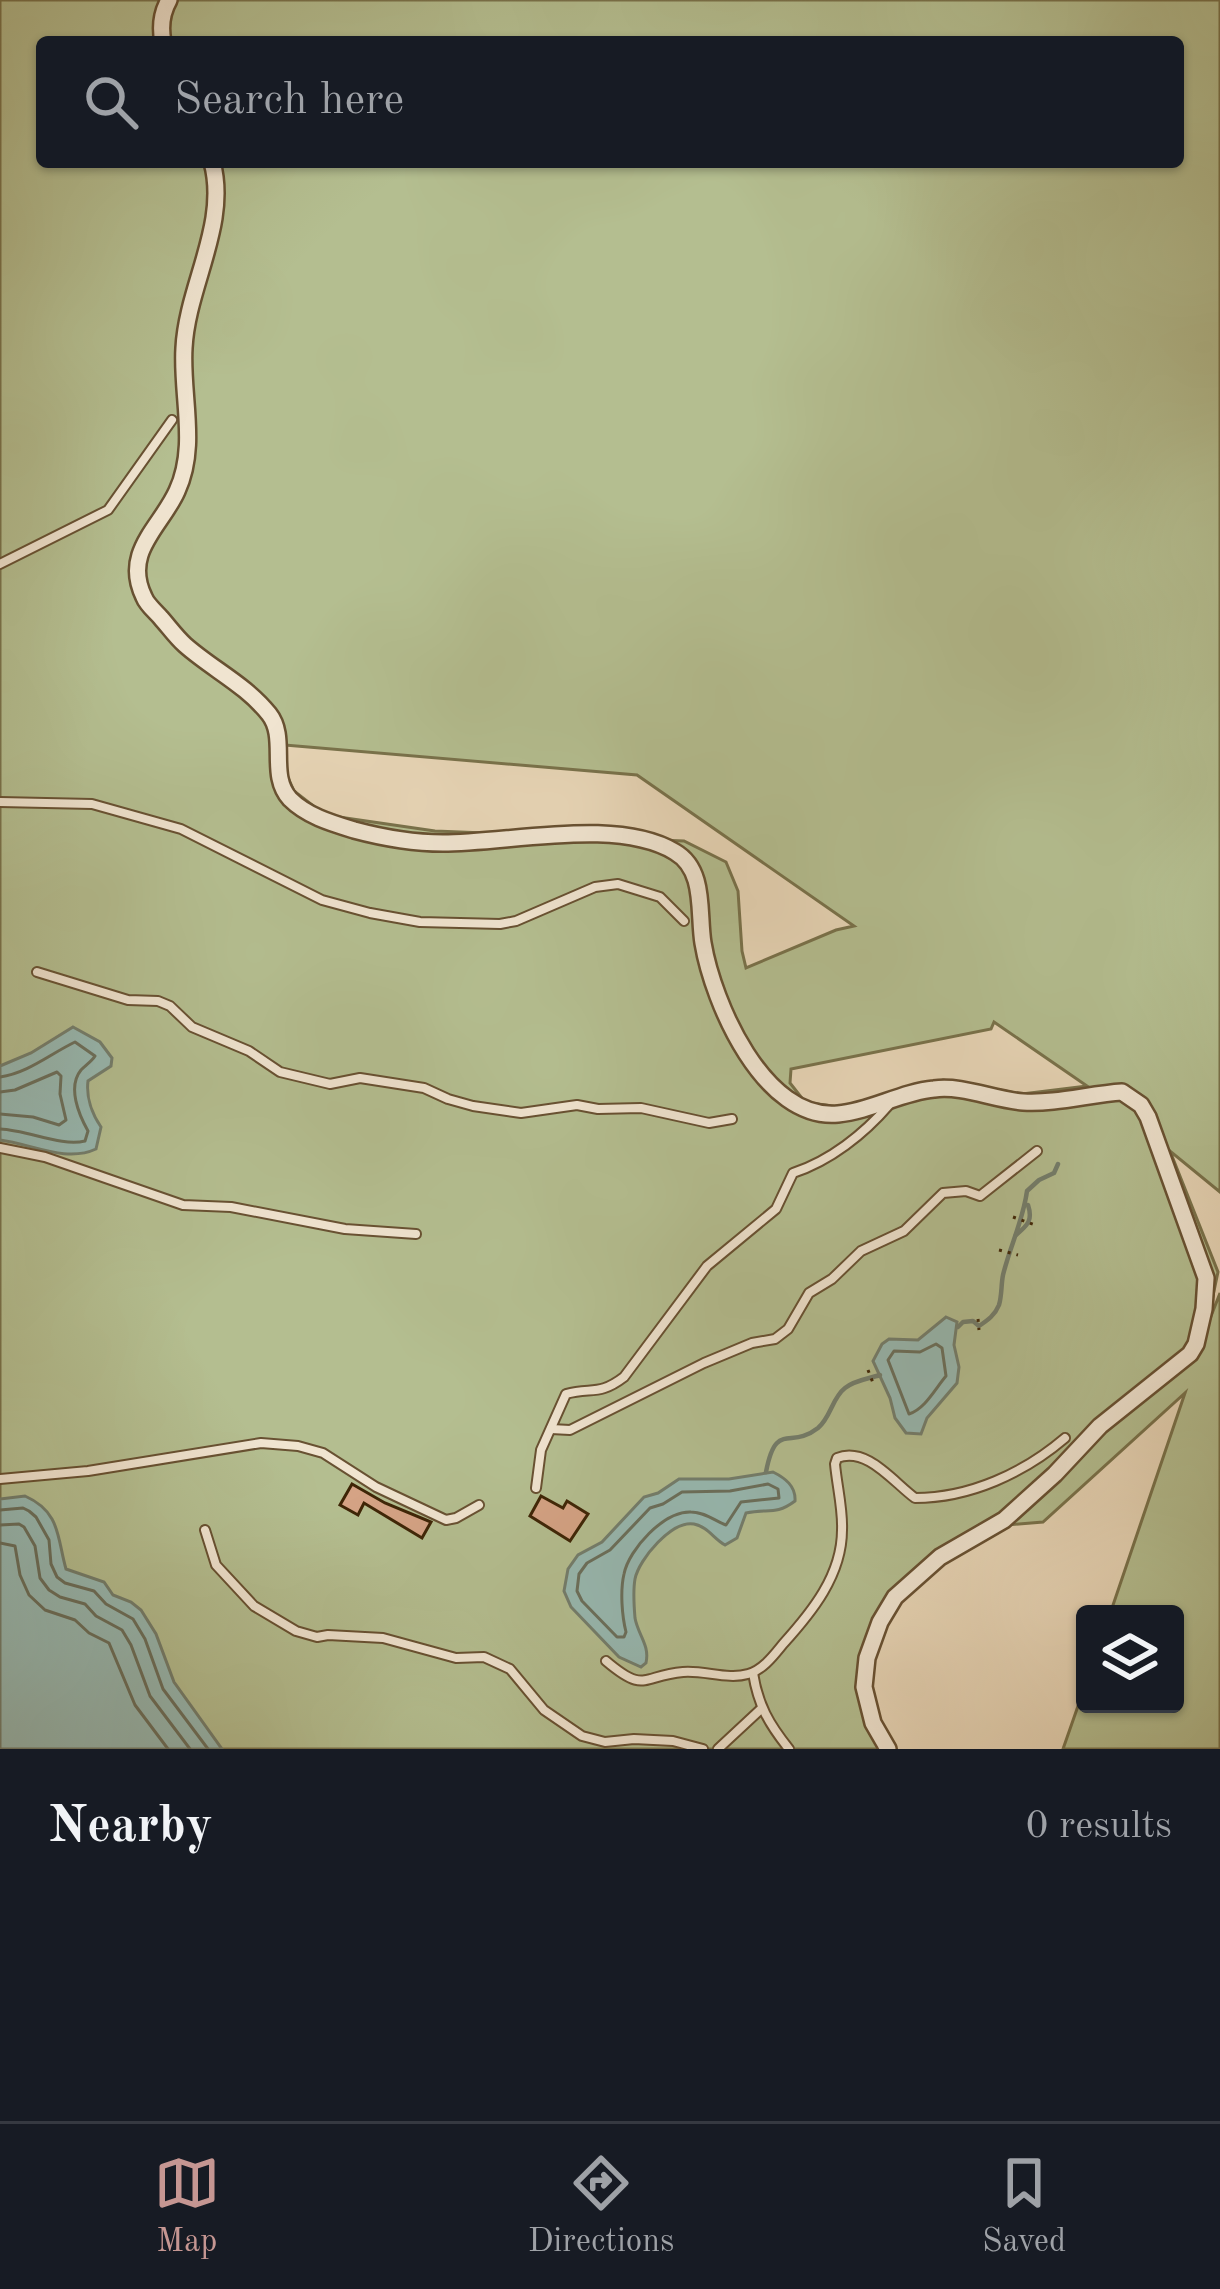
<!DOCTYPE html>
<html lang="en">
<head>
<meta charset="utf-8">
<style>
	:root { --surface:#171b24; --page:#20242c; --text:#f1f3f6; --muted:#9ea1a6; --line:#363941; --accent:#c59692 }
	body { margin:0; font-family:"Old Standard TT",serif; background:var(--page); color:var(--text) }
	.controls { position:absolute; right:36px; bottom:36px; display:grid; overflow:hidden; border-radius:12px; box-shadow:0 3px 9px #0004 }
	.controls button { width:108px; height:108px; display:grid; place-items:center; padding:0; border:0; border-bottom:3px solid var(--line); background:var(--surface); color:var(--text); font:60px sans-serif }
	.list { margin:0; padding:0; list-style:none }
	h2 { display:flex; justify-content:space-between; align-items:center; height:156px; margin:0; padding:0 48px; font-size:51px }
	h2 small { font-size:39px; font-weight:400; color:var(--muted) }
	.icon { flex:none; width:66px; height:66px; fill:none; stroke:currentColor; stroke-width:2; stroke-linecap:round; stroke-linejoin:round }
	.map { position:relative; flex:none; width:1220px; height:1749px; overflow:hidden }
	.search { position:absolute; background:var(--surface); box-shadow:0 3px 9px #0004; left:36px; right:36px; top:36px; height:132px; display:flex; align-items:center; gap:30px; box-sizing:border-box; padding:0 42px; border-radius:12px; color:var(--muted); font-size:45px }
	.sheet { height:372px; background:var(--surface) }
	nav { display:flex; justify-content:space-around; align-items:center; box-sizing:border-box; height:168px; border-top:3px solid var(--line); background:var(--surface); font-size:33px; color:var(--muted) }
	nav a { display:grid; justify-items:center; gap:6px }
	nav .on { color:var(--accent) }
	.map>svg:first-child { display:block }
	.green { fill:#b4be90; stroke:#79724b; stroke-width:3; fill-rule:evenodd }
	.water { fill:#97b9b2; stroke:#737e6d; stroke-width:3 }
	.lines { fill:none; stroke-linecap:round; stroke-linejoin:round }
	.shore { stroke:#6a6f5c; stroke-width:3 }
	.stream { stroke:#737e6d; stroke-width:4.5 }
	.building { fill:#d5a385; stroke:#3e2506; stroke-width:3 }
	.lane-casing { stroke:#685132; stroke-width:12 }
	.street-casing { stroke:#685132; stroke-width:20 }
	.path { stroke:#3e2506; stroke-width:3; stroke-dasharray:3 6; stroke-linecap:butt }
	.lane { stroke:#f0e4d0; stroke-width:8 }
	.street { stroke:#f0e4d0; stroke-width:15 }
</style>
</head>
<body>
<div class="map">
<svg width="1220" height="1749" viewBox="0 0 1220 1749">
	<rect width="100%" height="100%" fill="#e8d6b7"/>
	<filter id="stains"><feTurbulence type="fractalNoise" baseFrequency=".00167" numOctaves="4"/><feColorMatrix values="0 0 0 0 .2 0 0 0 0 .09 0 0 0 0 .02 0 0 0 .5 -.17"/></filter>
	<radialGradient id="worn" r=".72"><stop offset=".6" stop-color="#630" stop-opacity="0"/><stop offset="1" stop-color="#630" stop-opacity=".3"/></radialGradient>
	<path class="green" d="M0 0H1220V1192L1170 1151 1218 1272 1206 1329 1220 1293V1749H1063L1085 1686V1704H1175V1614H1110L1185 1393 1043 1522 984 1527 899 1588 859 1672 885 1749H0ZM42 42H1178V162H42ZM273 744 637 775 854 926 836 930 746 968 742 951 738 891 726 862 684 841 435 831 325 815 294 791ZM994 1022 1087 1086 1022 1094 943 1080 845 1108 805 1102 790 1083 791 1069 991 1029Z"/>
	<g class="water">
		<path d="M73 1027 100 1042 112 1058 111 1066 88 1081C86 1097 92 1114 101 1127L96 1149C66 1163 32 1144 0 1140V1066L31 1053Z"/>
		<polygon points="946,1317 957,1322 954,1345 959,1367 957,1383 927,1418 921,1434 906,1433 895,1418 890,1398 873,1361 882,1344 889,1339 918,1340"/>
		<path d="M773 1472C785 1478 796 1486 795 1501 775 1516 768 1508 746 1513L737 1538 725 1545C714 1539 708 1527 694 1524 672 1520 639 1559 635 1579 633 1590 634 1606 635 1618 638 1635 650 1645 646 1663L641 1667 619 1657 571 1607 564 1591 568 1569 578 1555 602 1542 644 1497 658 1493 679 1479H729Z"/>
		<path d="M25 1496C61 1512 57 1538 66 1569L104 1582 113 1595 131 1602 141 1610 156 1634 174 1682 222 1749H0V1499Z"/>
	</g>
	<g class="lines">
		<g class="shore">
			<path d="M0 1077C28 1073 50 1054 75 1042L95 1056C92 1061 86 1065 81 1070 67 1087 79 1115 88 1131L85 1141C61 1147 28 1130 0 1129"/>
			<polyline points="0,1092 15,1090 57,1072 61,1076 60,1094 66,1120 59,1125 33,1117 0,1114"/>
			<path d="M936 1344 942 1348 946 1376C935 1389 925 1409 909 1414L888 1360 894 1351 920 1352Z"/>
			<path d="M768 1484 778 1489 779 1498 741 1502 726 1525C715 1521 705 1512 691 1512 664 1511 629 1549 624 1574 620 1591 622 1616 626 1632L624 1637H617L582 1601 577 1591 579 1574 587 1563 610 1550 650 1508 663 1504 682 1492 730 1491Z"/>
			<polyline points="0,1510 23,1508 29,1511 36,1517 49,1540 51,1564 57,1577 65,1583 94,1591 106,1604 133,1619 145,1639 163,1689 208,1749"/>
			<polyline points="0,1525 19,1524 24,1527 35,1546 40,1578 49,1590 60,1597 85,1604 96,1616 122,1630 131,1645 150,1696 190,1749"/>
			<polyline points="0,1543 15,1546 20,1575 29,1595 45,1610 75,1620 89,1633 109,1643 135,1705 168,1749"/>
		</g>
		<g class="stream">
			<path d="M1016 1235C1028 1225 1033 1220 1028 1205"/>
			<path d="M958 1327 963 1322 973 1321 979 1326C988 1320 995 1315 999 1305 1002 1295 1001 1285 1003 1275 1010 1246 1023 1221 1027 1191L1039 1180 1054 1173 1058 1164"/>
			<path d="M766 1472C776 1420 790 1450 818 1428 831 1417 832 1398 845 1388 855 1380 868 1379 880 1375"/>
		</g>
	</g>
	<g class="building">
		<polygon points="352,1484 385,1503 431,1522 422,1538 364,1503 358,1515 340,1505"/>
		<polygon points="541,1496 563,1508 567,1501 588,1514 570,1541 530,1516"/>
	</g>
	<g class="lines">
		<defs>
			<g id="lane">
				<polyline points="0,564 108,510 172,420"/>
				<polyline points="0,802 92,804 181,829 322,900 370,913 420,922 500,924 516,921 595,887 618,884 660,897 684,921"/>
				<polyline points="37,972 128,1000 158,1001 170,1006 192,1027 249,1051 280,1072 330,1084 360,1078 424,1088 448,1099 473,1106 521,1113 577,1105 598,1109 641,1108 709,1123 732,1119"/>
				<polyline points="0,1148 45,1157 183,1205 231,1207 345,1229 416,1234"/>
				<polyline points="551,1429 570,1430 704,1363 752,1343 775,1339 788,1329 809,1293 832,1279 861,1251 904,1231 943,1193 966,1191 980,1196 1037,1151"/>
				<polyline points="0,1479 88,1471 261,1443 298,1446 323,1453 376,1487 446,1520 456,1518 479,1505"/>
				<path d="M536 1488 541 1450 566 1394C592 1387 599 1396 624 1377L707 1266 776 1209 793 1173C830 1161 864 1134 889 1105"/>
				<polyline points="205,1530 216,1565 254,1606 296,1631 317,1637 328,1635 383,1638 456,1658 484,1657 510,1669 544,1710 582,1736 605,1742 634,1739 673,1741 703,1749"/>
				<path d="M606 1661C645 1694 641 1676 683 1672 704 1670 728 1680 748 1674 763 1670 774 1655 783 1644 812 1612 842 1575 842 1530 843 1509 837 1486 835 1464L837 1458C867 1446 893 1482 915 1498 970 1498 1024 1473 1065 1438"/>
				<path d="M753 1673C758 1705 769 1724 789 1749"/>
				<polyline points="718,1749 761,1709"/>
			</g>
			<g id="street">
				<path d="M163 42C160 27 161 14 169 0"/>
				<path d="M212 162C229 224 187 286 184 348 181 395 198 446 177 491 161 527 122 552 144 597 147 605 156 612 161 618 169 627 176 637 185 645 212 669 246 685 269 714 288 738 268 775 290 799 307 816 331 823 354 830 384 838 412 843 443 843 510 843 617 817 675 852 706 870 698 913 703 943 713 1003 764 1121 838 1114 871 1111 901 1092 934 1089 963 1085 994 1100 1023 1102 1056 1104 1090 1094 1122 1092L1141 1105 1148 1117 1206 1278 1204 1309 1196 1344 1190 1354 1100 1426 1055 1474 1004 1520 940 1557 895 1597 880 1622 867 1658 864 1687 873 1723 888 1749"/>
			</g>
		</defs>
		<use href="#lane" class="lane-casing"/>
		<use href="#street" class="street-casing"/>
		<g class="path">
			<polyline points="1013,1217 1035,1225"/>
			<polyline points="999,1250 1018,1255"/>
			<polyline points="978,1319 979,1330"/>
			<polyline points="868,1370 873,1383"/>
		</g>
		<use href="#lane" class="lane"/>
		<use href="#street" class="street"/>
	</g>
	<rect width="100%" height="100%" filter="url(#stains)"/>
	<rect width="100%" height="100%" fill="url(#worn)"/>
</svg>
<div class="controls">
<button><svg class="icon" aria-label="layers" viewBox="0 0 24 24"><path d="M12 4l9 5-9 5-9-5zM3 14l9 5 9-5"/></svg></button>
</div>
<div class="search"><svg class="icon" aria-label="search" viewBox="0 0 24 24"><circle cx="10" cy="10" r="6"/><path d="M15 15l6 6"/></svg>Search here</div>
</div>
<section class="sheet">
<h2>Nearby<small>0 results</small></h2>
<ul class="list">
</ul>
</section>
<nav>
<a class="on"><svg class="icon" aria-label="map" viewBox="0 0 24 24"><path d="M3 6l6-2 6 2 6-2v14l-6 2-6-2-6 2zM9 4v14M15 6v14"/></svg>Map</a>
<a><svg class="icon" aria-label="directions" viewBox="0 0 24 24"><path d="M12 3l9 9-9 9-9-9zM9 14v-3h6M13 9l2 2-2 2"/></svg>Directions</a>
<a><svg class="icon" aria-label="saved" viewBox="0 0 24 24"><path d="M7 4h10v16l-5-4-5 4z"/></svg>Saved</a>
</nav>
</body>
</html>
